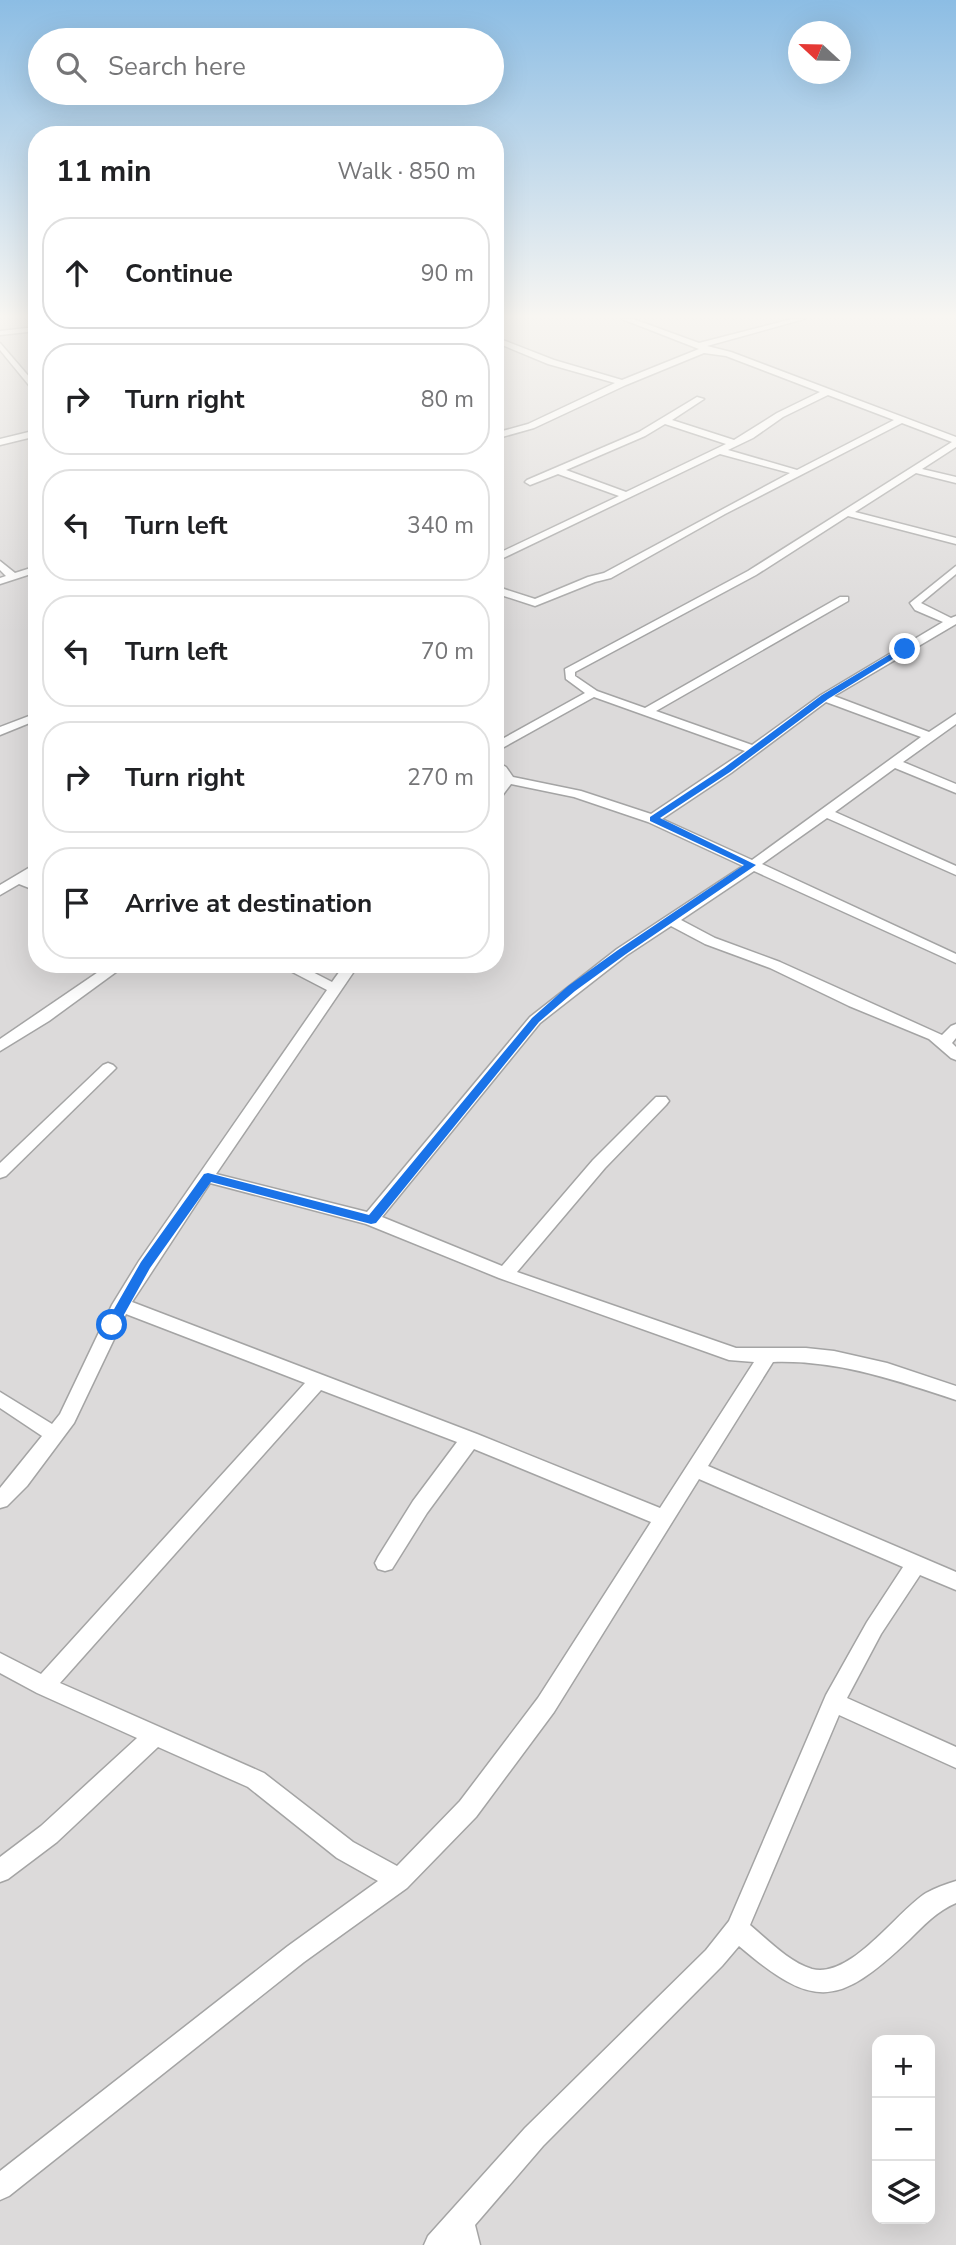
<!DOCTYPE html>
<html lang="en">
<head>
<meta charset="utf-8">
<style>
	:root { --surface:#fff; --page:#f2f2f2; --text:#202124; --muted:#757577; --line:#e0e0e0 }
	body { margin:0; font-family:"Nunito Sans",sans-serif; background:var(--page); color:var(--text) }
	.controls { position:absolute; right:21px; bottom:21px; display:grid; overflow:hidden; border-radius:14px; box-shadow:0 7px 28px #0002 }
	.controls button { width:63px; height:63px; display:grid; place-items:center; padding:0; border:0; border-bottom:2px solid var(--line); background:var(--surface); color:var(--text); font:35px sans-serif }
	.compass { position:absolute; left:788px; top:21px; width:63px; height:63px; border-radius:50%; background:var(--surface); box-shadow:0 7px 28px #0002; rotate:292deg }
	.stop { position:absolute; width:21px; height:21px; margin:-16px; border:5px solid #1a73e8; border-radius:50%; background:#fff }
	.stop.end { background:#1a73e8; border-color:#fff; box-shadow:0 2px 7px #0008 }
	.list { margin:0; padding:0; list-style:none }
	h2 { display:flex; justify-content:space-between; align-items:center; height:91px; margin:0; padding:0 28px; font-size:30px }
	h2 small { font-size:23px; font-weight:400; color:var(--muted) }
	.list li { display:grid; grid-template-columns:46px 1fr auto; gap:21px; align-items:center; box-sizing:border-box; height:112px; margin:0 14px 14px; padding:0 14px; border:2px solid var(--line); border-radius:28px }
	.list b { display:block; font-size:26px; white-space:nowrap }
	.list em { font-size:23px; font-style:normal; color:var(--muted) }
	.icon { flex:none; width:38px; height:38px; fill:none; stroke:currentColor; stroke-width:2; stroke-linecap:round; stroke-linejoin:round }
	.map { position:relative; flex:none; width:956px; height:2245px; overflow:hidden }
	.search { position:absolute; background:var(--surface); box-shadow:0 7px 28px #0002; left:28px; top:28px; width:476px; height:77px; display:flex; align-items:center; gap:18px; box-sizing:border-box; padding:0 24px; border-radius:38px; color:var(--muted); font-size:26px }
	.panel { position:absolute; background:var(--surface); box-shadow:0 7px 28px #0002; left:28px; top:126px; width:476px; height:847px; border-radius:28px }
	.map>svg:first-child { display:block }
	.residential { fill:#dcdada; fill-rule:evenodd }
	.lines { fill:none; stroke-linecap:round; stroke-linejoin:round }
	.minor-casing { stroke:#a4a4a4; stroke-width:3 }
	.minor { fill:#fff; fill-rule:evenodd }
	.route { fill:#1a73e8 }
</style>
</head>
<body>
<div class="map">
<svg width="956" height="2245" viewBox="0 0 956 2245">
	<rect width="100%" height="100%" fill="#efece3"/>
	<path class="residential" d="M0 319H37V964H495V319H956V2245H0ZM877 2040H930V2219H877Z"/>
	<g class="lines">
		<defs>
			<g id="minor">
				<path d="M622 319H633L699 343 792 319H804L707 346 731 352 956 437V447L922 469 956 477V483L916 473 855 512 956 538V544L848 516 756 575 575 672V676L597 691 645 708 840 597H848V601L656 711 752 745 821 695 943 622 915 610 910 603 956 566V574L921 603 951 618 956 616V624L834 696 929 732 956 714V724L903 762 956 784V793L895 768 835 812 956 866V875L827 818 762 864 956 954V963L754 871 681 920 715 938 780 962 942 1035 951 1026 956 1024V1038L952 1043 956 1047V1060L951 1058 929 1039 849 1006 770 968 705 944 671 926 627 955 540 1023 382 1217 502 1266 593 1160 656 1097H666L669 1101 666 1105 605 1168 517 1272 736 1348H806L834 1351 887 1363 956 1386V1400C895 1380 838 1360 773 1362L708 1466 956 1572V1590L920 1575 881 1634 847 1698 956 1747V1768L839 1715 750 1925C768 1940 789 1962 812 1969 851 1979 896 1912 926 1893 935 1888 946 1884 956 1881V1903C937 1911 923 1926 909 1940 838 2007 814 2010 739 1946L722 1966 543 2146 475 2225 480 2245H424L428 2236 525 2128 706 1950 729 1921 826 1695 867 1622 903 1567 699 1479 554 1712 476 1817 407 1888 304 1962 9 2196 0 2200V2171L288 1946 378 1881 337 1858 248 1787 158 1747 57 1842 8 1879 0 1882V1857L41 1826 137 1738 37 1693 0 1673V1653L41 1674 305 1383 126 1314 74 1423 27 1486 7 1506 0 1508V1488L42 1436 0 1408V1392L52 1424 60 1414 112 1305 139 1261 327 990 277 964H297L332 982 345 964H359L216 1174 367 1212 530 1017 617 949 743 866 648 822 574 797 511 784 499 800 495 801V788L502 780 495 771V761L506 767 513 777 581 791 651 814 745 751 594 697 495 752V743L585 693 566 679 565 669 748 571 952 442 902 423 725 514 611 578 595 582 535 606 495 593V586L535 599 588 577 604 573 790 473 720 454 495 562V555L619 496 558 474 530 485 525 482 527 480 639 432 697 397 704 399 672 420 734 440 777 413 820 392 726 356 704 353 626 385 534 428 495 439V433L528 424 615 383 548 364 495 342V337L554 360 622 380 699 349ZM828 395 894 420 797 470 728 450 753 438 783 417ZM665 424 726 444 626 492 566 470 645 436ZM826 702 921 737 752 860 662 819 731 773ZM210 1183 366 1224 499 1278 729 1360 754 1362 660 1508 477 1434 132 1302ZM321 1390 457 1442 413 1501 378 1557 375 1563 378 1569 385 1571 392 1569 427 1513 474 1449 651 1522 538 1698 460 1801 397 1866 353 1842 264 1773 60 1683Z"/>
				<polygon points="36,327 36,331 0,335 0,331"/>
				<polygon points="0,343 37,386 37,395 0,350"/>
				<polygon points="37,430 37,436 0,445 0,439"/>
				<polygon points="0,561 15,573 37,566 37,572 0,584 0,578 6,576 0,570"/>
				<polygon points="37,713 37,720 0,735 0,727"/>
				<polygon points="37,863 37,873 28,879 37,882 37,891 19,884 0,895 0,885"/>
				<polygon points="110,964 127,964 49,1021 0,1051 0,1039"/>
				<polygon points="108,1063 113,1065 116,1068 113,1071 6,1176 0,1178 0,1163 103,1065"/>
			</g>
		</defs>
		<use href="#minor" class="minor-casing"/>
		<use href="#minor" class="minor"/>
	</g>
	<linearGradient id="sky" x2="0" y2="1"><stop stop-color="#8cbde4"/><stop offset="0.5" stop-color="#f8f6f2"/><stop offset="1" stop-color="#f8f6f2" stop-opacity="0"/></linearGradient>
	<rect width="956" height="633" fill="url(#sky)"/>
	<polygon class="route" points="902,647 909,649 828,699 730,772 660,818 756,865 626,954 575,991 539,1022 376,1223 371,1224 211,1182 150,1268 116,1329 107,1329 105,1325 141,1262 204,1174 208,1173 369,1215 532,1018 568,986 618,950 744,865 650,821 650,817 724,768 822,695"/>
</svg>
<div class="controls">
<button>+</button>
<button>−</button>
<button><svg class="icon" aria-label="layers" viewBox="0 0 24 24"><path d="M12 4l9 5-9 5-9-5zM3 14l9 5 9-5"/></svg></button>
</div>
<svg class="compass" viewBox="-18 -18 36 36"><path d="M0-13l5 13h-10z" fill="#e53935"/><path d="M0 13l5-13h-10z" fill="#757577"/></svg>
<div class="stop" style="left:112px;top:1325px"></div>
<div class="stop end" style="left:905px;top:649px"></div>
<div class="search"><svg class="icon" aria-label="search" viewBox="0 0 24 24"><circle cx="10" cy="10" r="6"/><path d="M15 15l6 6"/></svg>Search here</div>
<section class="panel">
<h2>11 min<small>Walk · 850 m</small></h2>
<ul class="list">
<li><svg class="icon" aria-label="ahead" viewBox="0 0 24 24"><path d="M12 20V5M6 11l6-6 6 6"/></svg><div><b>Continue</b></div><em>90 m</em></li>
<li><svg class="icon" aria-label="right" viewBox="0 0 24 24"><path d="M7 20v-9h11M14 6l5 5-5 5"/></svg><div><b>Turn right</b></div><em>80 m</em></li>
<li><svg class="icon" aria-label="left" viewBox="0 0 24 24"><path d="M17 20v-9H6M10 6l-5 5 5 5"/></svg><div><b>Turn left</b></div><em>340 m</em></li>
<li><svg class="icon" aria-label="left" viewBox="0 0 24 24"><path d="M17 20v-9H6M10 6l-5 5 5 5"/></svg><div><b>Turn left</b></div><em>70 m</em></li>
<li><svg class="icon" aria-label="right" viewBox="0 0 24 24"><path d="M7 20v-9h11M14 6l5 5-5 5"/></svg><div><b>Turn right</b></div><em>270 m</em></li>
<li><svg class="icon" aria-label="arrive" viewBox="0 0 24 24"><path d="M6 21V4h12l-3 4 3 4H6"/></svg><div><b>Arrive at destination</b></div></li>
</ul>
</section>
</div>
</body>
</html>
